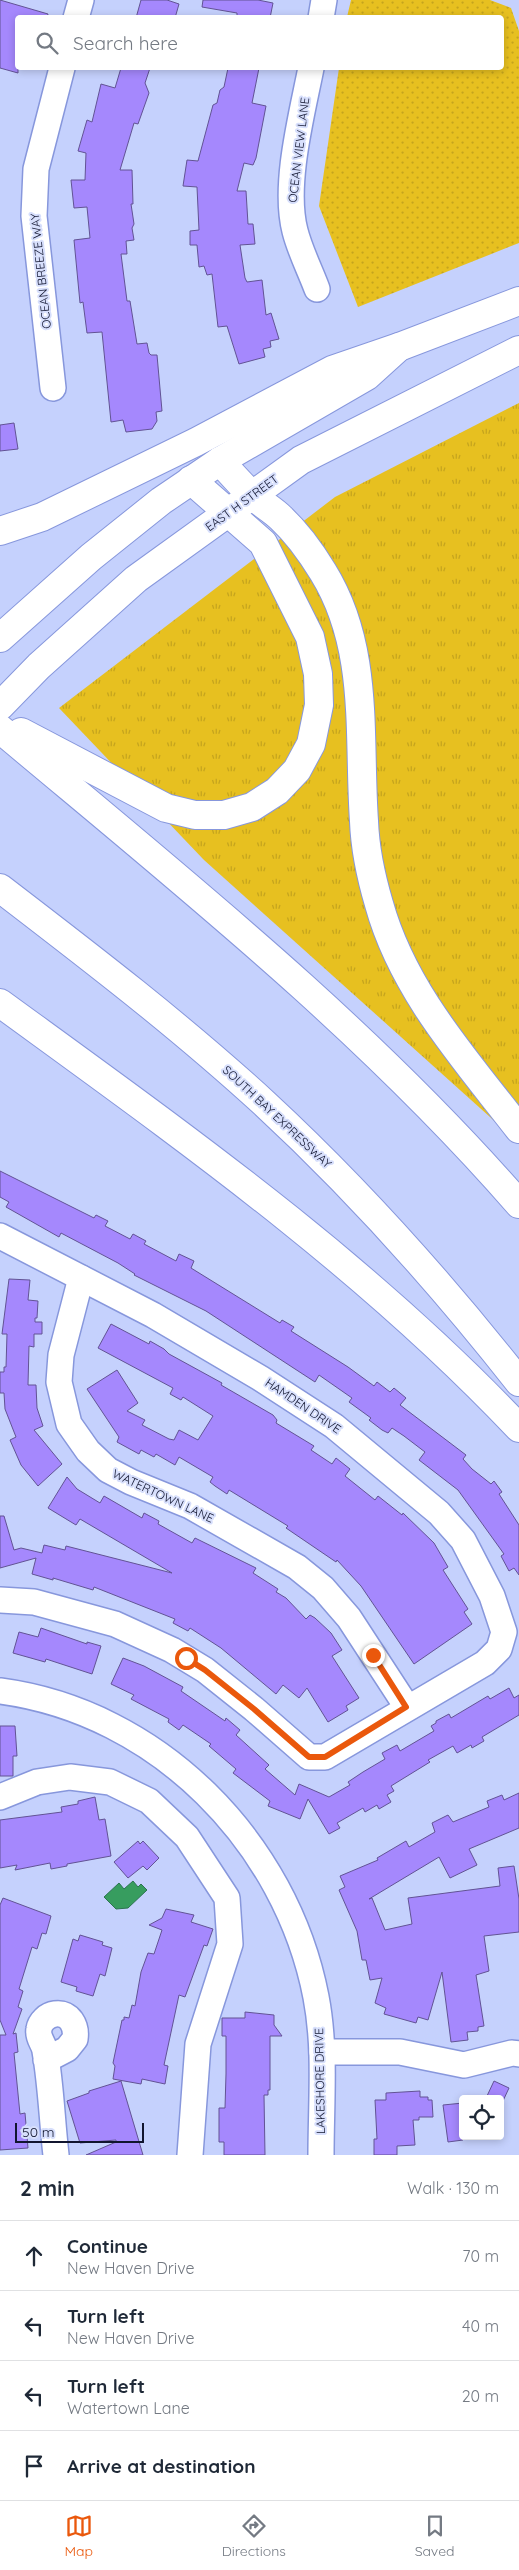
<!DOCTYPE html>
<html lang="en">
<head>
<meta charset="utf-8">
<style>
	:root { --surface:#fff; --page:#f6f6f7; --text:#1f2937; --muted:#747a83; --line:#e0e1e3; --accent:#ea580c }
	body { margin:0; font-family:Quicksand,sans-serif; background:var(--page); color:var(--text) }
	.controls { position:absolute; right:15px; bottom:15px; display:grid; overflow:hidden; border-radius:5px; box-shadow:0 2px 8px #0003 }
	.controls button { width:45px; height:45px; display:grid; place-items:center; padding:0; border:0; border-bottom:1px solid var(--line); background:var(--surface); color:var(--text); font:25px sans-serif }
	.scale { position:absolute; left:15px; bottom:12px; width:129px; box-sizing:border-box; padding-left:5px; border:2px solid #11152f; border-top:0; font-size:14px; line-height:18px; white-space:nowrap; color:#11152f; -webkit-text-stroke:4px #d7dffc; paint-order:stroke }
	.stop { position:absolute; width:15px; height:15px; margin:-11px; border:4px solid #ea580c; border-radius:50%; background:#fff }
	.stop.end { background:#ea580c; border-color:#fff; box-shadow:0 1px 5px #0008 }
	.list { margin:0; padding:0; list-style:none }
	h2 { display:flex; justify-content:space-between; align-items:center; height:65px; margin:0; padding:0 20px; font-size:21px }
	h2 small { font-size:16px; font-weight:400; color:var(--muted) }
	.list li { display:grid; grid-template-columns:32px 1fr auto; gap:15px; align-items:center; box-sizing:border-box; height:70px; padding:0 20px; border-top:1px solid var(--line) }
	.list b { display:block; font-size:19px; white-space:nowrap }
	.list p { margin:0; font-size:16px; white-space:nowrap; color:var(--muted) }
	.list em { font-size:16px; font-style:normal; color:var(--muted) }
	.icon { flex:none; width:28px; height:28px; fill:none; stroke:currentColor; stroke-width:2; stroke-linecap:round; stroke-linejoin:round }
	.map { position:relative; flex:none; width:519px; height:2155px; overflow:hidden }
	.search { position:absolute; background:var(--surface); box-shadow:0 2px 8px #0003; left:15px; right:15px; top:15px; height:55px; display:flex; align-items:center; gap:12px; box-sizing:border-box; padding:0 18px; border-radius:5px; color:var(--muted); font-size:19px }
	.sheet { height:345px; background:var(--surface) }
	nav { display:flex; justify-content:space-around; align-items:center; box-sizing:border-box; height:70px; border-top:1px solid var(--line); background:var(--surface); font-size:14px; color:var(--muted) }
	nav a { display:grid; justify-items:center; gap:2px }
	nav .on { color:var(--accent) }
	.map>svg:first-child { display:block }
	.grass { fill:url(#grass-tufts) }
	.park { fill:url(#park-dots) }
	.water { fill:#379d5f; stroke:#2c7451 }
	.building { fill:#a588fd; stroke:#625394 }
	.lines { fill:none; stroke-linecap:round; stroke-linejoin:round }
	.minor-casing { stroke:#8797dc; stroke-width:28 }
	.major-casing { stroke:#8797dc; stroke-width:30 }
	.highway-casing { stroke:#8797dc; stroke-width:30 }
	.minor { stroke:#fff; stroke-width:25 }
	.major { stroke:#fff; stroke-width:28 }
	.highway { stroke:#fff; stroke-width:28 }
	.route { stroke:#ea580c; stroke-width:6 }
	.labels { text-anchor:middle; stroke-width:4; stroke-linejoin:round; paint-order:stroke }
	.street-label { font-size:12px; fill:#11152f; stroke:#d7dffc }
</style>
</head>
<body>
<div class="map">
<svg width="519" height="2155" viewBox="0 0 519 2155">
	<defs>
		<pattern id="grass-tufts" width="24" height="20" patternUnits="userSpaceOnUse" patternTransform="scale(1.25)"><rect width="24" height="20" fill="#e7c020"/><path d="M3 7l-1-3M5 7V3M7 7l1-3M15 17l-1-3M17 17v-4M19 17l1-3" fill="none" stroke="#c5a41d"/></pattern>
		<pattern id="park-dots" width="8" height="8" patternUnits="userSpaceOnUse" patternTransform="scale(1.25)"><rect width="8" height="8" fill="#e7c020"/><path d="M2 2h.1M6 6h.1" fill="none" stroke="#c5a41d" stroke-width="1.8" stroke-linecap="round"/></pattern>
	</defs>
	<rect width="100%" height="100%" fill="#c5d1fd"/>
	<polygon class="grass" points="519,403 519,1143 204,860 59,708 335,497"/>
	<polygon class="park" points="351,0 490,0 511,8 519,31 519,243 358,307 319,206 339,68 502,68 502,18 347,17"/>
	<polygon class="water" points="133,1881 138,1887 141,1884 147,1890 128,1908 116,1909 104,1897 119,1883 124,1889"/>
	<g class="building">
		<polygon points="0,0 48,14 47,18 18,18 18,73 0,68"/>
		<polygon points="141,0 167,0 179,4 175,18 136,18"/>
		<polygon points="203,0 258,0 273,3 270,18 237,18 237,13 202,7"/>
		<polygon points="121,68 150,68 145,83 149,93 138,124 134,123 120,170 132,170 133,204 131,204 134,224 132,228 134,240 126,241 127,254 121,254 127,301 130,301 137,344 147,343 149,353 151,355 157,355 162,411 156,412 157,421 152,429 126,432 123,420 111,422 102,332 87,333 83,302 80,303 74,240 90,238 87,207 74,208 71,180 85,180 86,153 78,151 87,120 92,122 101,84 115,88"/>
		<polygon points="228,68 259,68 252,103 266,106 256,158 253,165 244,163 237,191 246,191 248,224 253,224 255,244 240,245 245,278 247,282 262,280 266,315 271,313 279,339 270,341 271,347 263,349 265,357 239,364 227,326 218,327 212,274 207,275 204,266 199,267 197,245 190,245 190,231 199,230 197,187 183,186 187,160 198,161 213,105 217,103 220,90 224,87"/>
		<polygon points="14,423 18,449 0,451 0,425"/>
		<polygon points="0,1171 94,1218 96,1215 108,1221 105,1226 130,1239 133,1234 146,1241 144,1244 176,1261 179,1254 194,1261 191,1268 280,1323 282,1320 294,1327 291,1331 348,1367 374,1386 377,1382 390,1392 394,1388 406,1398 400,1405 466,1455 463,1459 472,1469 491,1484 494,1481 502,1492 499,1494 519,1525 519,1575 514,1568 509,1571 501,1556 504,1554 458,1490 419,1460 425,1452 404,1436 392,1428 388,1433 382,1430 369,1420 371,1418 349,1402 352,1398 319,1375 315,1382 206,1311 134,1275 135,1274 118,1263 61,1233 59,1237 6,1207 9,1202 0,1197"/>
		<polygon points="9,1279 30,1280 28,1300 38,1301 37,1318 35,1318 35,1322 42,1322 42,1334 34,1334 34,1347 29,1346 28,1385 36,1385 37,1408 43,1426 34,1430 62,1464 38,1486 21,1465 10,1440 16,1437 5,1409 4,1393 0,1393 0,1372 4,1372 4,1367 6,1367 7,1334 2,1334"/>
		<polygon points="111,1324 149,1344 150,1341 164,1349 169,1354 222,1383 221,1385 273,1415 277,1420 276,1423 314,1446 311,1450 332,1464 336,1458 350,1469 345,1476 375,1500 378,1496 402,1515 403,1513 434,1543 448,1567 443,1570 468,1609 464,1612 472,1624 414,1664 361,1586 337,1560 336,1562 286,1528 288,1526 229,1490 227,1494 215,1486 210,1482 213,1477 179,1457 175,1465 156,1454 154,1457 141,1450 139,1454 117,1442 119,1437 87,1389 117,1370 138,1403 127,1411 145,1420 142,1425 169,1439 174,1440 179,1430 198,1440 213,1416 183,1397 181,1400 170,1394 173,1388 98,1348"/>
		<polygon points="67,1477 77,1489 100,1503 104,1496 142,1518 144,1513 159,1521 158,1524 192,1543 195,1538 256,1568 253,1573 278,1589 276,1592 286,1598 306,1619 310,1615 315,1618 331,1633 342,1650 332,1656 359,1698 346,1706 348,1710 328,1722 307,1688 299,1698 283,1685 276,1694 221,1648 190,1628 188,1631 173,1623 175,1619 94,1587 93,1590 53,1578 53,1580 32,1574 36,1558 0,1568 0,1516 4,1516 14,1550 21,1548 42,1553 44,1545 65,1550 66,1546 172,1573 80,1519 76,1525 48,1508"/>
		<polygon points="41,1628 87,1644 87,1642 101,1646 92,1674 46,1659 45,1662 13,1653 19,1632 38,1637"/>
		<polygon points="123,1658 144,1666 183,1687 181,1691 225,1721 226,1718 240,1730 236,1735 269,1765 265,1769 295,1795 299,1784 329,1797 350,1785 348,1782 363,1772 385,1759 382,1753 397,1745 400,1751 434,1731 431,1726 436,1723 436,1721 449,1714 451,1718 488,1696 490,1699 509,1688 514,1698 519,1695 519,1715 482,1737 484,1741 472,1748 471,1745 457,1753 453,1746 428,1760 430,1762 391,1786 394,1791 387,1795 391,1802 379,1809 377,1805 365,1812 363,1808 337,1823 340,1828 329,1834 308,1799 300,1819 268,1806 270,1801 233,1773 236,1769 209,1746 211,1744 183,1725 179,1730 168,1722 169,1719 131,1699 134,1695 111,1684"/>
		<polygon points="0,1726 15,1726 17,1756 13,1756 13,1776 0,1776"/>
		<polygon points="519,1793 519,1828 469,1849 477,1865 450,1878 439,1857 369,1899 372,1898 385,1930 412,1924 408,1898 500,1886 498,1868 514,1866 519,1899 519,1932 484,1936 489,1971 476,1975 484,2026 478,2027 478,2031 467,2032 468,2040 451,2042 442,1972 428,2020 418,2017 416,2023 384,2014 386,2008 375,2003 382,1978 370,1980 366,1960 362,1960 357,1931 339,1890 345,1887 340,1876 378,1860 377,1858 406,1841 409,1847 435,1832 432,1823 448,1815 453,1822 489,1807 487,1801 502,1795 504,1800"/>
		<polygon points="95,1797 99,1820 105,1819 111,1856 67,1864 67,1866 51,1869 50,1863 15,1870 17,1865 0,1868 0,1820 62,1812 61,1807 78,1804 78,1801"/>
		<polygon points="138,1841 140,1844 143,1841 159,1858 147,1870 143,1866 128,1878 114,1862"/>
		<polygon points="3,1898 51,1916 46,1934 42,1933 37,1949 32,1947 19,1989 23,1991 18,2007 22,2009 13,2034 16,2033 18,2052 14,2053 20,2114 25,2113 28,2148 0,2150 0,2035 6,2035 0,2020 0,1905"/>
		<polygon points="166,1909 194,1915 191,1922 213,1929 207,1946 204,1945 185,1997 179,1995 164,2065 168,2066 165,2084 142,2079 141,2084 113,2079 115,2066 113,2063 122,2020 124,2020 124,2017 129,2018 132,2005 135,2006 141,1972 148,1953 154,1954 162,1930 149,1925 162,1918"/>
		<polygon points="80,1935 103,1942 102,1945 112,1948 105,1976 100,1974 93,1996 76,1991 77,1987 61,1982 73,1939 78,1941"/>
		<polygon points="245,2012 274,2015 274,2025 282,2036 270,2036 270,2090 268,2090 268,2095 264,2095 265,2155 224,2155 224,2142 219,2142 219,2108 225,2108 226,2074 226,2036 222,2036 222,2018 245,2018"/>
		<polygon points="121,2081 143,2155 86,2155 116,2142 116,2140 80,2143 67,2101 89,2093 89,2091"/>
		<polygon points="494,2081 509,2088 502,2103 500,2099 487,2096"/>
		<polygon points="420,2091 420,2097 428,2097 428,2100 432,2100 433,2117 419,2117 419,2120 413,2120 415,2145 397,2146 397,2155 374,2155 374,2139 377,2139 375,2100 386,2100 386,2093"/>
		<polygon points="463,2103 463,2140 448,2142 443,2105"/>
	</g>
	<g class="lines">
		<defs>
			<g id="minor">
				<polyline points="76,18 81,0"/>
				<polyline points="321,18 324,0"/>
				<path d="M311 68C302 114 283 185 295 231 300 251 310 270 317 289"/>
				<polyline points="53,388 34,216 36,169 62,68"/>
				<polyline points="0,1236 153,1315 260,1378 334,1426 439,1513 463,1540 492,1596 504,1632 499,1649 485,1663 325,1757 309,1757 254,1709 205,1670 172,1650 115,1624 34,1602 0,1600"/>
				<polyline points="81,1278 61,1355 59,1382 69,1424 88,1451 108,1470 131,1482 190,1506 297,1567 323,1588 349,1618 407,1707"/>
				<path d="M0 1691C158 1712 286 1842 316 1997 326 2049 321 2102 321 2155"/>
				<polyline points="0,1797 37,1782 70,1777 110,1782 149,1801 187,1837 227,1898 230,1944 198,2044 190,2155"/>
				<polyline points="322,2052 400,2052 464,2065 512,2053 519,2054"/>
				<path d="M46 2060 67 2049 75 2039C77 2026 70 2012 55 2014 47 2015 40 2022 39 2029 37 2038 44 2043 45 2051 51 2085 52 2121 56 2155"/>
			</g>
			<g id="major">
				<polyline points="0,638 91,557 161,501 220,461 367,376 399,347 519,301"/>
				<polyline points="0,706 39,666 136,579 301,460 519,350"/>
			</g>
			<g id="highway">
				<path d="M220 461C230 472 240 484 251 494 260 503 272 509 281 518 296 532 312 554 323 572 370 648 358 736 364 821 365 849 371 877 379 904 403 991 465 1059 519 1129"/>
				<polyline points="0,531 42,517 196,442 332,370 399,347"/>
				<path d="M0 729C180 880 364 1026 519 1204"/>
				<polyline points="21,732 166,808 195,815 224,815 252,807 277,791 297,770 311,744 319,705 318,674 310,637 263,543 191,480"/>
				<path d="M0 888C90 957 180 1026 264 1103 357 1189 441 1283 519 1382"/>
				<path d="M0 1003C181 1135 364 1264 519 1428"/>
			</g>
		</defs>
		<use href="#minor" class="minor-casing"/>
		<use href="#major" class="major-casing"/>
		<use href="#highway" class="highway-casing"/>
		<use href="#minor" class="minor"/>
		<use href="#major" class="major"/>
		<use href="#highway" class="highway"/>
	</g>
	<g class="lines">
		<polyline class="route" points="186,1658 205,1670 254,1709 309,1757 325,1757 406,1707 373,1655"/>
	</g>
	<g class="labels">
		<g class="street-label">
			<text transform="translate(299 150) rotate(-83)" y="4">OCEAN VIEW LANE</text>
			<text transform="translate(41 271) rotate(-96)" y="4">OCEAN BREEZE WAY</text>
			<text transform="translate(242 503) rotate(-36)" y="4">EAST H STREET</text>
			<text transform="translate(277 1117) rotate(43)" y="4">SOUTH BAY EXPRESSWAY</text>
			<text transform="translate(303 1406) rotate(34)" y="4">HAMDEN DRIVE</text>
			<text transform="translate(163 1496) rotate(25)" y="4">WATERTOWN LANE</text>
			<text transform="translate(320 2081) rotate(-91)" y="4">LAKESHORE DRIVE</text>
		</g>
	</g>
</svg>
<div class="controls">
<button><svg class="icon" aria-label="locate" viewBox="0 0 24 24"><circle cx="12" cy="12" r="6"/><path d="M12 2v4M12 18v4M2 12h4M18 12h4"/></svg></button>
</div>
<div class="scale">50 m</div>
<div class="stop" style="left:186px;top:1658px"></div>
<div class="stop end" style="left:373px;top:1655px"></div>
<div class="search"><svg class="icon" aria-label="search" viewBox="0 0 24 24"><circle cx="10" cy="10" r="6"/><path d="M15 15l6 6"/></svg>Search here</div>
</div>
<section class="sheet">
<h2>2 min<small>Walk · 130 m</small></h2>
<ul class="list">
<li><svg class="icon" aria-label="ahead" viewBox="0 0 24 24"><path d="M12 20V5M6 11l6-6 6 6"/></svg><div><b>Continue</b><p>New Haven Drive</p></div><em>70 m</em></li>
<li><svg class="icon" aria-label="left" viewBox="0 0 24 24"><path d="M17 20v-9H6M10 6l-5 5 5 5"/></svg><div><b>Turn left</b><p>New Haven Drive</p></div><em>40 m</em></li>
<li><svg class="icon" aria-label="left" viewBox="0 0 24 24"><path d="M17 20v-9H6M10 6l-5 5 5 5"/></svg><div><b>Turn left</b><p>Watertown Lane</p></div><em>20 m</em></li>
<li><svg class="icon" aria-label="arrive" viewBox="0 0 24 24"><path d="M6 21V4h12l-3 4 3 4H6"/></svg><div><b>Arrive at destination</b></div></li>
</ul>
</section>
<nav>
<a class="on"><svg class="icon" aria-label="map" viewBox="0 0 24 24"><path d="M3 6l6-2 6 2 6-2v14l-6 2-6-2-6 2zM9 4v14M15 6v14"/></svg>Map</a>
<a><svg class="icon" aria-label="directions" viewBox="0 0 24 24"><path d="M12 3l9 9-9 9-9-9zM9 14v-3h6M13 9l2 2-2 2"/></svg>Directions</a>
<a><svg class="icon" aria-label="saved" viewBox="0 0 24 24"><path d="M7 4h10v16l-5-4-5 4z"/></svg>Saved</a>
</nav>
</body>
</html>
